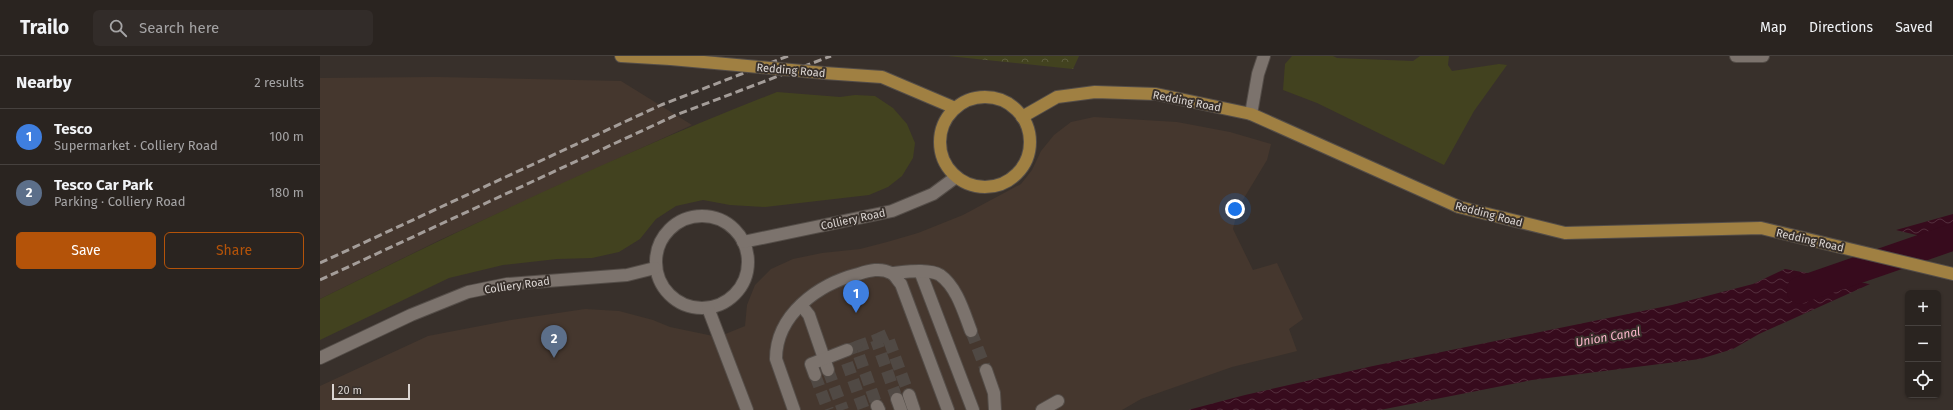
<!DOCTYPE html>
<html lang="en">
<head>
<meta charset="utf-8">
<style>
	:root { --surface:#2a2420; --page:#322c29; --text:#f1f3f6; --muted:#a5a4a5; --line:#46413e; --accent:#b45309 }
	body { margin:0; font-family:"Fira Sans",sans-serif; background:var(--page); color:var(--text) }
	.controls { position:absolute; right:12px; bottom:12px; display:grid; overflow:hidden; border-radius:6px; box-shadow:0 1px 3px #0004 }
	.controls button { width:36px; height:36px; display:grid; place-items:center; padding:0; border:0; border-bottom:1px solid var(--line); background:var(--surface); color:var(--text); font:20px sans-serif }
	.scale { position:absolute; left:12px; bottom:10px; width:78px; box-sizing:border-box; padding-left:4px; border:2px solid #dbd5d2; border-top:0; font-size:11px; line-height:14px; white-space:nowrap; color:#dbd5d2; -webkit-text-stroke:3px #38302b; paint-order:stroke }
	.you { position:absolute; left:915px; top:153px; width:14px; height:14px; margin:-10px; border:3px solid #fff; border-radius:50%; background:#1a73e8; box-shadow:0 0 0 6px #1a73e833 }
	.badge { display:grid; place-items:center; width:26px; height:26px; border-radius:50%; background:var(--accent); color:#fff; font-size:13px; font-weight:700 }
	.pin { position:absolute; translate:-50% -33px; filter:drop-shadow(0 1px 2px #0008) }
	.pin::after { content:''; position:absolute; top:21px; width:14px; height:12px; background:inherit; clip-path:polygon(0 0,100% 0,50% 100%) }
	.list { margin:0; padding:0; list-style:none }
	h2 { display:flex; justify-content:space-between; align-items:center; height:52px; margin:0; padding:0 16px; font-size:17px }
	h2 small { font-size:13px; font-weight:400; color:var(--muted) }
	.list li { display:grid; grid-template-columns:26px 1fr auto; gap:12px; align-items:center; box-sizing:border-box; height:56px; padding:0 16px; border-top:1px solid var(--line) }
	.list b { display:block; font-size:15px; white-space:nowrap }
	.list p { margin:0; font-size:13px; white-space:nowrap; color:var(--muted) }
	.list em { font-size:13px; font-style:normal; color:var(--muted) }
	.actions { display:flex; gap:8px; padding:12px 16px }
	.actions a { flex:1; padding:9px 0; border:1px solid var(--accent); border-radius:6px; text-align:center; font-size:14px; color:var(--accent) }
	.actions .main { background:var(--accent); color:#fff }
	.icon { flex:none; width:22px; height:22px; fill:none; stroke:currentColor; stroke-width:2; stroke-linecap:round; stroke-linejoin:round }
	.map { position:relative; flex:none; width:1633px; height:354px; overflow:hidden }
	header { display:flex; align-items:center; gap:24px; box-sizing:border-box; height:56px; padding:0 20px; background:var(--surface); border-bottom:1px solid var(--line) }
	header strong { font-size:19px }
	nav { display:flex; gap:22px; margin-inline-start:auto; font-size:14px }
	.search { width:280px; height:36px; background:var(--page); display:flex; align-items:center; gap:10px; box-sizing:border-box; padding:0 14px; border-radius:6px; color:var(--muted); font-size:15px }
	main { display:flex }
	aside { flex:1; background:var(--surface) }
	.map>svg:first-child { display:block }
	.built { fill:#45372e }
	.green { fill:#42421f }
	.forest { fill:url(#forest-crowns) }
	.water { fill:url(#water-waves) }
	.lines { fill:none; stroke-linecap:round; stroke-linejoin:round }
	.canal { stroke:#370b1d; stroke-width:27 }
	.minor-tunnel { stroke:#504944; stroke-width:12; stroke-dasharray:12 6; stroke-linecap:butt }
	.minor-casing { stroke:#544d48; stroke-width:14 }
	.major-casing { stroke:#544d48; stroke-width:14 }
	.minor { stroke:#7c736d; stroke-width:12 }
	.major { stroke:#a08042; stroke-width:12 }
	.rail { stroke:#a49d99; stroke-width:3; stroke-dasharray:8 4; stroke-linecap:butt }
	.major-bridge-casing { stroke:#544d48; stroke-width:14; stroke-linecap:butt }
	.major-bridge { stroke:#a08042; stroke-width:12 }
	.labels { text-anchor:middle; stroke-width:4; stroke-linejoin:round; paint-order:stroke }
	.street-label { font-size:11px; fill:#dbd5d2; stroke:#38302b }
	.water-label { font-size:12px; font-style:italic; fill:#f9b6ca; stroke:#38302b }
</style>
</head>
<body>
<header>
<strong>Trailo</strong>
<div class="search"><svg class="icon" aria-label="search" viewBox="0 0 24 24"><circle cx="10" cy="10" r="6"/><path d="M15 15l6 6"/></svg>Search here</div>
<nav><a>Map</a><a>Directions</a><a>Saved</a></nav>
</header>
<main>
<aside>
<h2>Nearby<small>2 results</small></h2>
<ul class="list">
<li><span class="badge" style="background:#3f7fe0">1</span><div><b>Tesco</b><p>Supermarket · Colliery Road</p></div><em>100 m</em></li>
<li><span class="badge" style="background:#5c6f8a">2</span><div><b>Tesco Car Park</b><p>Parking · Colliery Road</p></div><em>180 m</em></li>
</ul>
<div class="actions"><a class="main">Save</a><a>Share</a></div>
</aside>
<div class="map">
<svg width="1633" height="354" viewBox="0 0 1633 354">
	<defs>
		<pattern id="forest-crowns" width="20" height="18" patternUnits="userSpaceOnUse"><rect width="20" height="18" fill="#42421f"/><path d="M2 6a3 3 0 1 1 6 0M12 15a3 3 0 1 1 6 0" fill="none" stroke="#5d5c3f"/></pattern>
		<pattern id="water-waves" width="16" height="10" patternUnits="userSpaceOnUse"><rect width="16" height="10" fill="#370b1d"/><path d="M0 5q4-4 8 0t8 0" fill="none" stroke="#532e3d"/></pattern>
	</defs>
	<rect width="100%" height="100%" fill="#38302b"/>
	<g class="built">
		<polygon points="116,21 301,25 372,69 122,183 0,243 0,22"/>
		<polygon points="774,61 857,66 910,76 951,88 947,104 918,152 913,173 933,214 957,207 983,263 969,273 977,295 912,311 821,343 802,354 0,354 0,330 108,280 191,264 265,253 299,255 333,264 350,271 398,281 425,270 427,249 435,229 451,213 473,203 502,197 540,193 567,186 598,177 643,159 701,128 712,114 721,95 734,79 751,66"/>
	</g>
	<g class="green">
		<polygon points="972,0 1013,0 1017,2 1093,5 1100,0 1129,0 1128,9 1132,15 1179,8 1187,9 1154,55 1124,109 997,47 963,34 965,8"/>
		<path d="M457 36 520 41 535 39 555 40 573 52 587 68 595 87 593 102 582 120 568 131 549 139 445 151 410 149 383 144 356 150 336 163 320 183 299 196 272 202 237 203 183 209 129 222 0 284V243C150 169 301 97 457 36Z"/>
	</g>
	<polygon class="forest" points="628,0 759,0 753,13"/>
	<g class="water">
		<polygon points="1633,158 1633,188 1576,174"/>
		<polygon points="1465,213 1550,228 1439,278 1413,293 1380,303 1212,324 1060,354 868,354 925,339 1053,310 1352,249 1433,228"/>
	</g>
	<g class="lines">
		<polyline class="canal" points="1480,234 1633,181"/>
		<g class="minor-tunnel">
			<polyline points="651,275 666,314"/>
			<polyline points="556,284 567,279 589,339"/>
			<polyline points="536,291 556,284 577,343"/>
			<polyline points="528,294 536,291 557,350"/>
			<polyline points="527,307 544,354"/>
			<polyline points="508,314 523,354"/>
			<polyline points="495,319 508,354"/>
		</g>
		<defs>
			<g id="minor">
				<polyline points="1416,0 1443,0"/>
				<polyline points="931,58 938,18 944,0"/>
				<circle cx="382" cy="206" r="46"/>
				<polyline points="423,186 572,155 613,138 636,121"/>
				<polyline points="600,215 653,354"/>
				<path d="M571 217C584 216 609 212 620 219 637 231 644 257 651 275"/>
				<polyline points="481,249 489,259 508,314"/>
				<polyline points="388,252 427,354"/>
				<polyline points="0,302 91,259 148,236 187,228 307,219 335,212"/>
				<polyline points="666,314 674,337 675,354"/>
				<polyline points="495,319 491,308 527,294"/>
				<polyline points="589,339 594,354"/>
				<polyline points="577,343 581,354"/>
				<polyline points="557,350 559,354"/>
				<path d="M474 354 456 303C456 258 499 228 538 218 548 215 560 211 571 217 575 219 578 225 581 228L628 354"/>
				<polyline points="722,354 738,345"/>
			</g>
			<g id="major">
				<polyline points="301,0 351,3"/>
				<polyline points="504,17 562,21 635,52"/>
				<circle cx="665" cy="86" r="45"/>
				<polyline points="702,61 737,41 775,36 836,38 931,58 1139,151 1245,177 1441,172 1633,218"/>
			</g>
		</defs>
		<use href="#minor" class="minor-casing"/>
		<use href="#major" class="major-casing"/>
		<use href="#minor" class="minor"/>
		<use href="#major" class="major"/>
		<g class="rail">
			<polyline points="0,207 341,49 468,0"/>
			<polyline points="0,224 356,59 511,0"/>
		</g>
		<defs>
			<polyline id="major-bridge" points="351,3 504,17"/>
		</defs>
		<use href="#major-bridge" class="major-bridge-casing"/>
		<use href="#major-bridge" class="major-bridge"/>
	</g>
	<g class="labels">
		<g class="street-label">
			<text transform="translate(471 14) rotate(5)" y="4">Redding Road</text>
			<text transform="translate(867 45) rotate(11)" y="4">Redding Road</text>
			<text transform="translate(1169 158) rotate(15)" y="4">Redding Road</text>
			<text transform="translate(533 163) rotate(-12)" y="4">Colliery Road</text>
			<text transform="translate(1490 184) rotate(13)" y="4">Redding Road</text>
			<text transform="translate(197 229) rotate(-8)" y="4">Colliery Road</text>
		</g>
		<g class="water-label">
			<text transform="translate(1288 281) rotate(-10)" y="4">Union Canal</text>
		</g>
	</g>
</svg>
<div class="controls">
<button>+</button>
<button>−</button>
<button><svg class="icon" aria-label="locate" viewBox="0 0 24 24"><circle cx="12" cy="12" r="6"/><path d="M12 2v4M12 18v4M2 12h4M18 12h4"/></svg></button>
</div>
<div class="scale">20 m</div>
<div class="you"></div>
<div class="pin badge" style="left:536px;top:257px;background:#3f7fe0">1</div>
<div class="pin badge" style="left:234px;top:302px;background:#5c6f8a">2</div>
</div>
</main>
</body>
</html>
